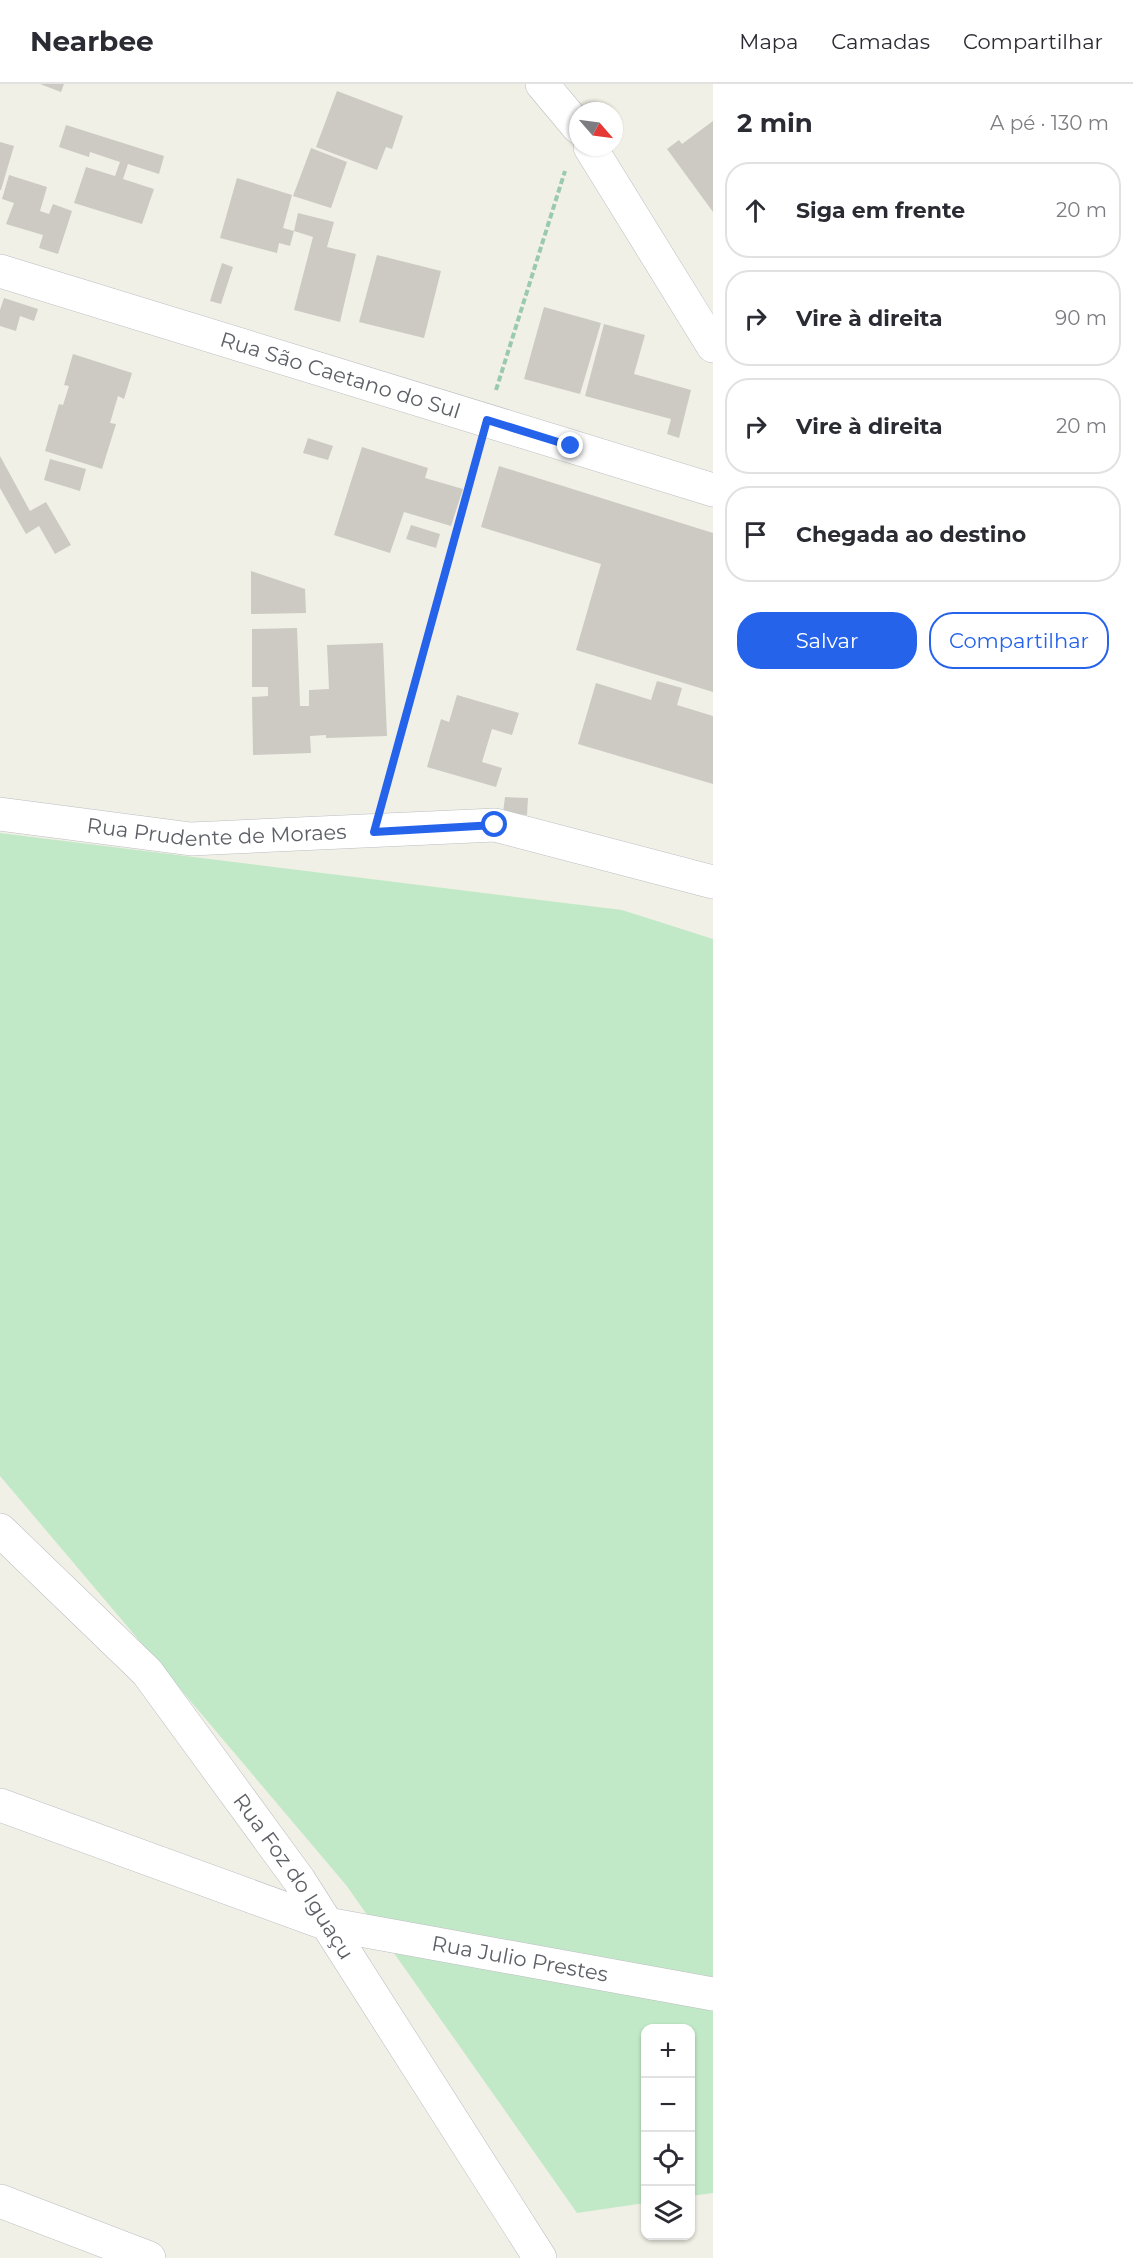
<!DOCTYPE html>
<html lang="pt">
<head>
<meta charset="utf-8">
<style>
	:root { --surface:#fff; --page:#f2f2f3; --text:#2b2b33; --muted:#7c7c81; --line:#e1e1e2; --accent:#2563eb }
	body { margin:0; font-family:Montserrat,sans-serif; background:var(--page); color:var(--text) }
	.controls { position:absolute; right:18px; bottom:18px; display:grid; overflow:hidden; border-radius:12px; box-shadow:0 2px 4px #0004 }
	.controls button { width:54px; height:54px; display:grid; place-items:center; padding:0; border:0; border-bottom:2px solid var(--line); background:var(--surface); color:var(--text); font:30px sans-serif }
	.compass { position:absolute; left:569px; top:18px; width:54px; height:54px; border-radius:50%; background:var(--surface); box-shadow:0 2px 4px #0004; rotate:118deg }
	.stop { position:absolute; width:18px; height:18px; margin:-14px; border:4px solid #2563eb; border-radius:50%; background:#fff }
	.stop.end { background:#2563eb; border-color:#fff; box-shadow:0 2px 6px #0008 }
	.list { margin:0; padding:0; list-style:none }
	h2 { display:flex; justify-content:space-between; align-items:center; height:78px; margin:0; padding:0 24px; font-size:26px }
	h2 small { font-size:20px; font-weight:400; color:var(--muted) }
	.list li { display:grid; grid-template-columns:39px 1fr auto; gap:18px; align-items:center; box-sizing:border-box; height:96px; margin:0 12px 12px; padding:0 12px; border:2px solid var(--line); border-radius:24px }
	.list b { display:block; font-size:22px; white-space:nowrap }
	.list em { font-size:20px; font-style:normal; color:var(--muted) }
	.actions { display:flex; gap:12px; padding:18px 24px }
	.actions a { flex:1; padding:14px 0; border:2px solid var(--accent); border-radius:24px; text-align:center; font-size:21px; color:var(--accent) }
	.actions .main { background:var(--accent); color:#fff }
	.icon { flex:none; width:33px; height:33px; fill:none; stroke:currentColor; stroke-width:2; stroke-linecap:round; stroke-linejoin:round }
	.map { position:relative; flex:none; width:713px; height:2174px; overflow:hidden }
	header { display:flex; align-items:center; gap:36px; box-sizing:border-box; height:84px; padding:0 30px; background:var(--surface); border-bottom:2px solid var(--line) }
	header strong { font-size:28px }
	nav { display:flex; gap:33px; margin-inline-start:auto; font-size:21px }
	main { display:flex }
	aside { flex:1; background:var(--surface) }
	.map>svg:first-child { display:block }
	.green { fill:#c2e9c7 }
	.building { fill:#cccac3 }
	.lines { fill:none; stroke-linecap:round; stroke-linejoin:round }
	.street-casing { stroke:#bbbdc2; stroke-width:34 }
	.path { stroke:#9acaae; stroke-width:4; stroke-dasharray:6 3; stroke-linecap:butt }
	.street { stroke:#fff; stroke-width:33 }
	.route { stroke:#2563eb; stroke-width:8 }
	.labels { text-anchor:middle; stroke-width:6; stroke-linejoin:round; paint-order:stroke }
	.street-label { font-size:21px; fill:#5e6067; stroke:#fff }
</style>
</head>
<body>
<header>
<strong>Nearbee</strong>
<nav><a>Mapa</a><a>Camadas</a><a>Compartilhar</a></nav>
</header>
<main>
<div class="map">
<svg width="713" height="2174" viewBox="0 0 713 2174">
	<rect width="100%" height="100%" fill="#f1f0e6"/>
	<polygon class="green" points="0,749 622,826 713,855 713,2109 691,2112 690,1944 646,1944 645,2119 577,2129 346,1801 0,1392"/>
	<g class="building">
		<polygon points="40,0 64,0 61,8"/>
		<polygon points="337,7 403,32 392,65 386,63 377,86 316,63"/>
		<polygon points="713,37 713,128 667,65 679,56 682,60"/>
		<polygon points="66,41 164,72 159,90 128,80 123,95 154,105 142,140 74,119 86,83 115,92 120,78 90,68 89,73 59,63"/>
		<polygon points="0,58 14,62 1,106 0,106"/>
		<polygon points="311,64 347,78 331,124 293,112"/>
		<polygon points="9,91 47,103 40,127 49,130 53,120 72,127 58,170 39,164 43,151 6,140 14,119 2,115"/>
		<polygon points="237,94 292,111 283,144 294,147 290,162 279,159 277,169 220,154"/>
		<polygon points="298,129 334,138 327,163 356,170 340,238 294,226 313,153 294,147"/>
		<polygon points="377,171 441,187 424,254 359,238"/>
		<polygon points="222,179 233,183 221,220 210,217"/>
		<polygon points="4,214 38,225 34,237 20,232 16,247 0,242 0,226"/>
		<polygon points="544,223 601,239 580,310 524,295"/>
		<polygon points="604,240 645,251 634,290 691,306 679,354 667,350 671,335 585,312"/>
		<polygon points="73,270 132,289 124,315 118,312 110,339 116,340 102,385 45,367 59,320 63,321 69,302 64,301"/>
		<polygon points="308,354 333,362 328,376 303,369"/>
		<polygon points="362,363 428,384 425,394 463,405 451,442 404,428 390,469 334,451"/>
		<polygon points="0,372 30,427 46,418 71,461 55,470 39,442 26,450 0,404"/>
		<polygon points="50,375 86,385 80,407 44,396"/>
		<polygon points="499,382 713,449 713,608 576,566 601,480 481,443"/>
		<polygon points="411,441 440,450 436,464 406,455"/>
		<polygon points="251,487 305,505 306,529 251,530"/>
		<polygon points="297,544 300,622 309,622 309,606 329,605 327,561 383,559 387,652 326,654 326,651 310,652 311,669 253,671 252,613 268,612 268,603 252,603 252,545"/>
		<polygon points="657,597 682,604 677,621 713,632 713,700 578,660 596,599 651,616"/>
		<polygon points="457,611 519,629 512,651 492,645 482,678 502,684 496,703 427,683 441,635 449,638"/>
		<polygon points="505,713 528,714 527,731 503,729"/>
	</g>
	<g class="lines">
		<defs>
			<g id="street">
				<polyline points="542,0 578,43"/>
				<polyline points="590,63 713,262"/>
				<path id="s1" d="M0 187 713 406"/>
				<path id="s2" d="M0 730 191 755 495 741 713 798"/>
				<path id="s3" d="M0 1446 147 1588 299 1796 540 2174"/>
				<path id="s4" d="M0 1721 327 1840 713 1910"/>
				<polyline points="0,2117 149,2174"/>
			</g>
		</defs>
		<use href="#street" class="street-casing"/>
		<g class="path">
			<polyline points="496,306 565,87"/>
			<polyline points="383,713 478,367"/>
		</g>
		<use href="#street" class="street"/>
	</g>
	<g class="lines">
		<polyline class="route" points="495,741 374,748 487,336 571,362"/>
	</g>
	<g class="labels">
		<g class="street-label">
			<text dy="7" stroke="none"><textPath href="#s1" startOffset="356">Rua São Caetano do Sul</textPath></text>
			<text dy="7" stroke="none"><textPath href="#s2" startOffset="218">Rua Prudente de Moraes</textPath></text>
			<text dy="7" stroke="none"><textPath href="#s3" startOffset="456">Rua Foz do Iguaçu</textPath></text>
			<text dy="7" stroke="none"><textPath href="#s4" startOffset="544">Rua Julio Prestes</textPath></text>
		</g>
	</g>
</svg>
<div class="controls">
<button>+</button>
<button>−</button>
<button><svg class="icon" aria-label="locate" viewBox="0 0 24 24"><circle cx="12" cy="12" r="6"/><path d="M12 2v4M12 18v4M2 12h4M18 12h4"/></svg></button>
<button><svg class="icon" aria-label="layers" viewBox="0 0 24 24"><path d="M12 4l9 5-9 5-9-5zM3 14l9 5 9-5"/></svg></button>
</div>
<svg class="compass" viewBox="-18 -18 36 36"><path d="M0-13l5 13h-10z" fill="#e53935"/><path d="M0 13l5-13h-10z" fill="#7c7c81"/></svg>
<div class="stop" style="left:495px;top:741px"></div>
<div class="stop end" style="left:571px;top:362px"></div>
</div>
<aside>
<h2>2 min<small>A pé · 130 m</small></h2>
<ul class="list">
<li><svg class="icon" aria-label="ahead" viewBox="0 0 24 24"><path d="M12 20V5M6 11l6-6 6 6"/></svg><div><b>Siga em frente</b></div><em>20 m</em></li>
<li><svg class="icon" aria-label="right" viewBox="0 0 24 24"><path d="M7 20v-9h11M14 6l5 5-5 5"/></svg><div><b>Vire à direita</b></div><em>90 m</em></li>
<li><svg class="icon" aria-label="right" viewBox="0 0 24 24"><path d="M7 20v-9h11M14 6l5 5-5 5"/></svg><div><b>Vire à direita</b></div><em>20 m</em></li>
<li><svg class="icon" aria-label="arrive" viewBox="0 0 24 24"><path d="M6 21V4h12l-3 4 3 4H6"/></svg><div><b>Chegada ao destino</b></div></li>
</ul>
<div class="actions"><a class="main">Salvar</a><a>Compartilhar</a></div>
</aside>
</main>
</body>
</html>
